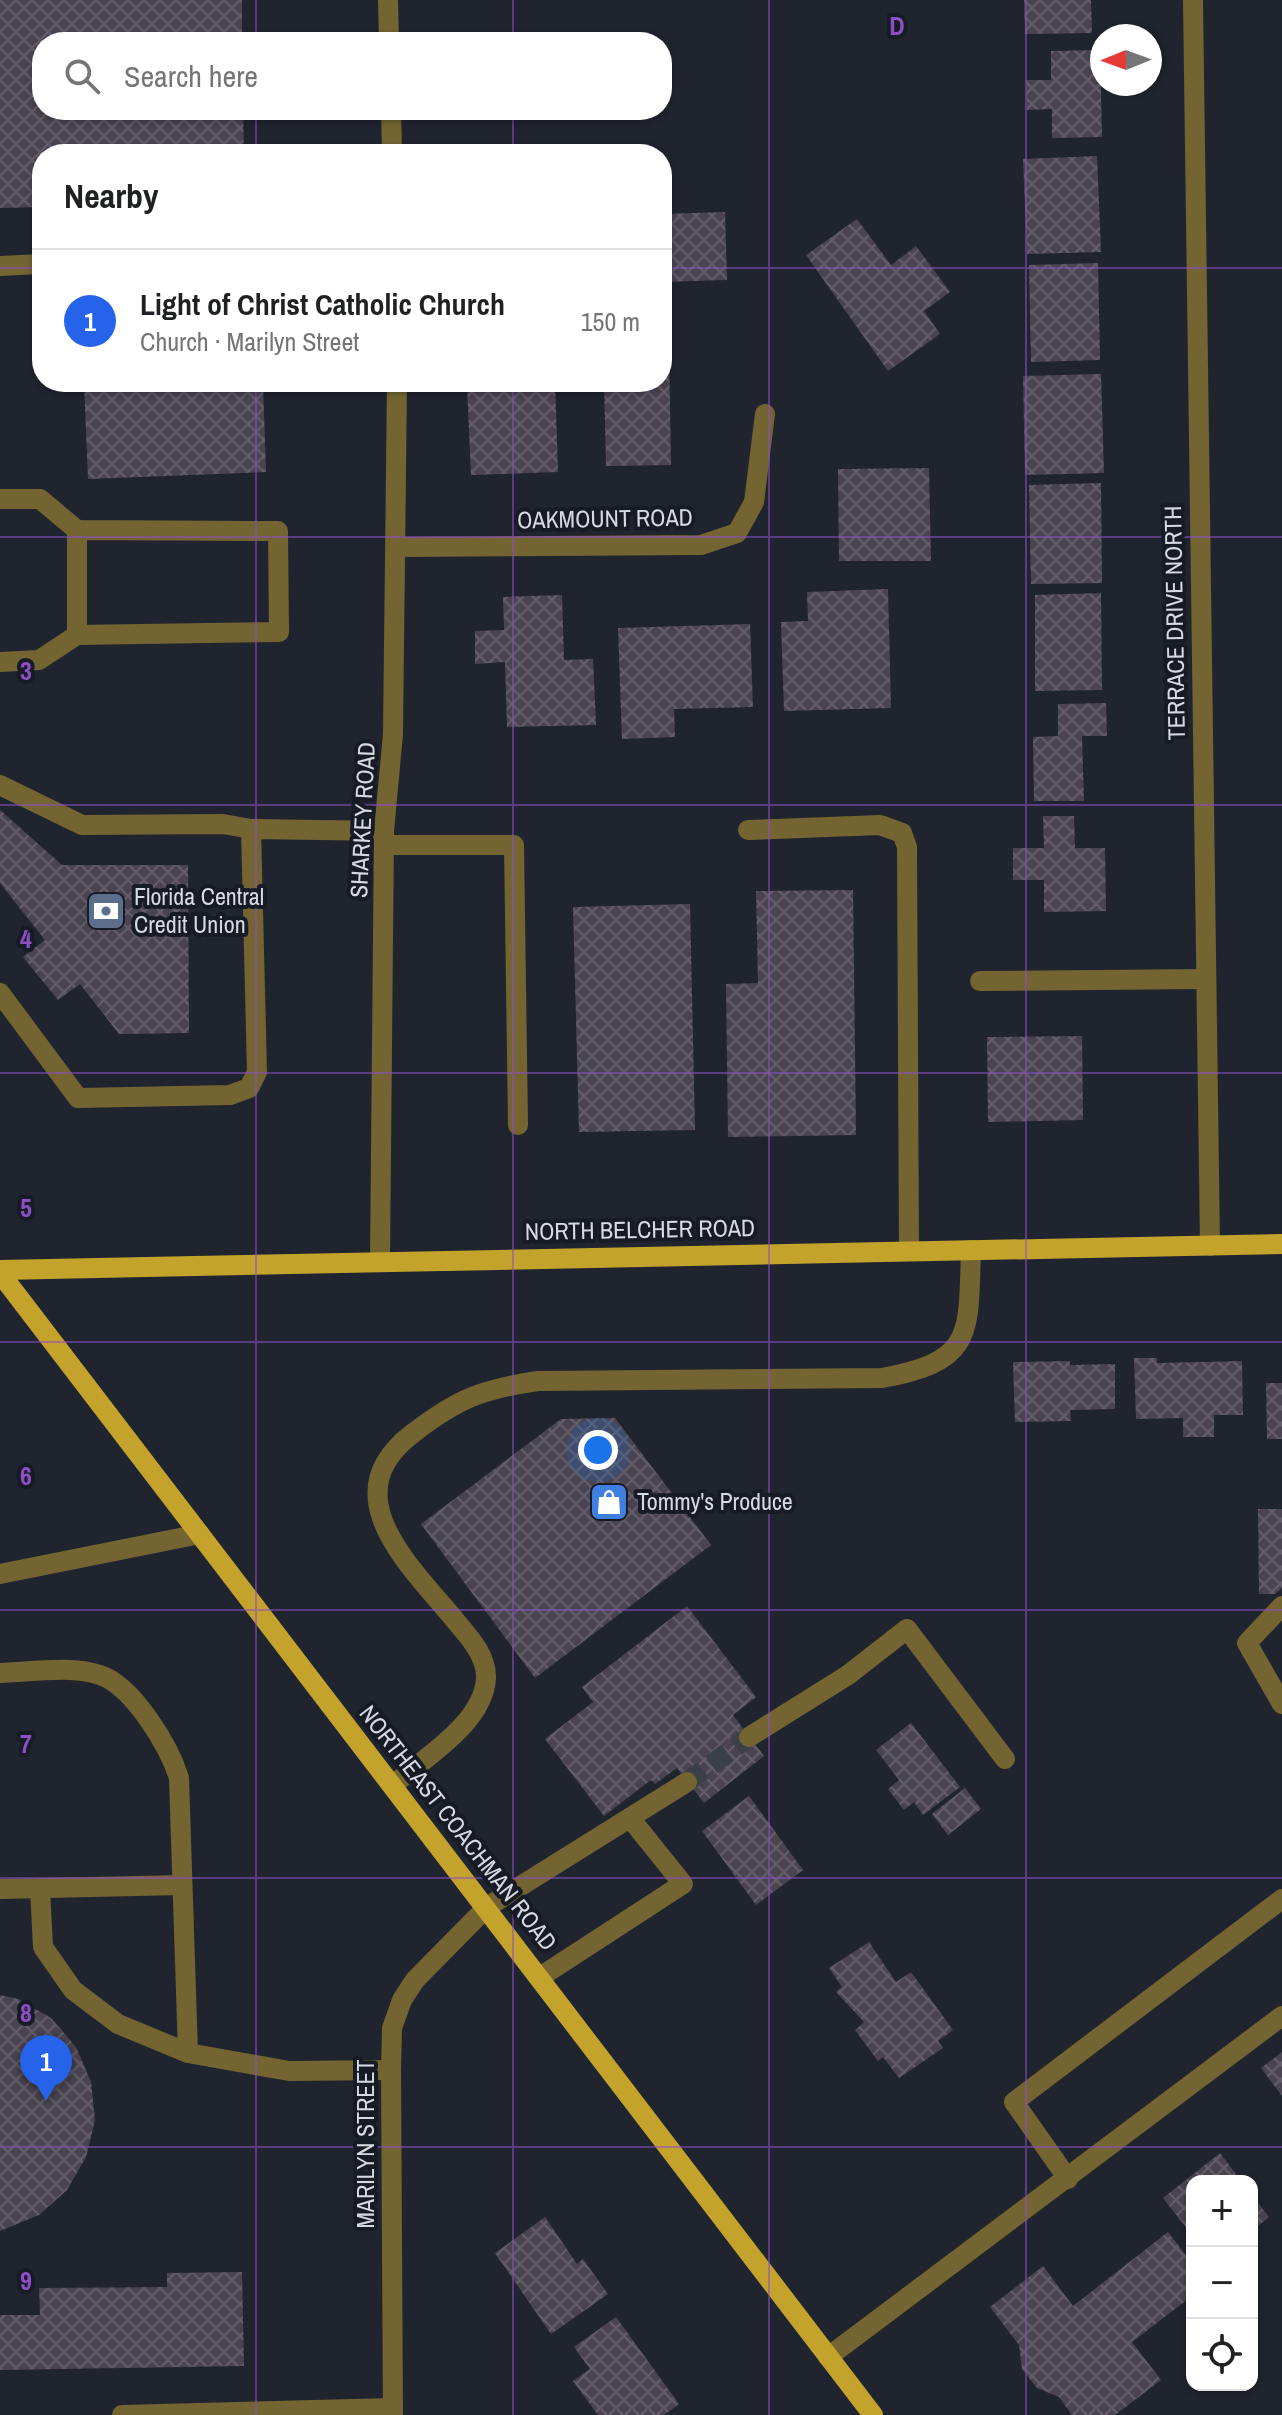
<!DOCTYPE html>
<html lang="en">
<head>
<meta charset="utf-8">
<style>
	:root { --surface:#fff; --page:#f2f2f2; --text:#202124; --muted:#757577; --line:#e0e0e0; --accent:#2563eb }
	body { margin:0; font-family:"Archivo Narrow",sans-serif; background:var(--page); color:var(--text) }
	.controls { position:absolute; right:24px; bottom:24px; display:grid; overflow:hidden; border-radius:16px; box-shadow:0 2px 6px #0004 }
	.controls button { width:72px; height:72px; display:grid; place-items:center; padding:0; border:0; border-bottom:2px solid var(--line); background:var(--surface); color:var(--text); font:40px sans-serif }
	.compass { position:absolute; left:1090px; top:24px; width:72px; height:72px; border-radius:50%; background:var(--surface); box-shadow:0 2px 6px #0004; rotate:269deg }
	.you { position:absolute; left:598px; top:1450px; width:28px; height:28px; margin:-20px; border:6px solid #fff; border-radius:50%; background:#1a73e8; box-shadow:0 0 0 12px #1a73e833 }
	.badge { display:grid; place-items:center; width:52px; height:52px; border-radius:50%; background:var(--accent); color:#fff; font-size:26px; font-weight:700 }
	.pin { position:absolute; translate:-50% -66px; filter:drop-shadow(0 2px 4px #0008) }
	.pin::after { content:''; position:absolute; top:42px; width:28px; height:24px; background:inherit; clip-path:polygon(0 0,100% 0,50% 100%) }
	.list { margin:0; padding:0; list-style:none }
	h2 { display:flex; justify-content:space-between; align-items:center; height:104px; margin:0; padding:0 32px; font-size:34px }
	h2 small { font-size:26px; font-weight:400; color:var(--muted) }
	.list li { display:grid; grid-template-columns:52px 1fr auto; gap:24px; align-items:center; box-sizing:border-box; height:144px; padding:0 32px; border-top:2px solid var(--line) }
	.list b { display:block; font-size:30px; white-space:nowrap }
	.list p { margin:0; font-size:26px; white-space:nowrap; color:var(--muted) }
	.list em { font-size:26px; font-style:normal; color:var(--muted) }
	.icon { flex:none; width:44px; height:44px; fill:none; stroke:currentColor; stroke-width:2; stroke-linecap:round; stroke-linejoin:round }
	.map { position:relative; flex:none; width:1282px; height:2415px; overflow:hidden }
	.search { position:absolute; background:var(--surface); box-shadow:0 2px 6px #0004; left:32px; top:32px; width:640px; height:88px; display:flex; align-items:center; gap:20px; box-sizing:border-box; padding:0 28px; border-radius:32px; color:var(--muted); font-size:30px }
	.panel { position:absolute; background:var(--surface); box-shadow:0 2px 6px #0004; left:32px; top:144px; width:640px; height:248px; border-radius:32px }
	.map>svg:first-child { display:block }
	.building { fill:url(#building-cross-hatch) }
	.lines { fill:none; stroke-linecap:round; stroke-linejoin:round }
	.minor-tunnel { stroke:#3b3f4a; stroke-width:20; stroke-dasharray:20 10; stroke-linecap:butt }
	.minor { stroke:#736432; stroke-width:20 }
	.major { stroke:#c3a32b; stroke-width:20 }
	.grid { fill:none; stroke:#8d4fc6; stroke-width:2; stroke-opacity:0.55 }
	.labels { text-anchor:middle; stroke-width:8; stroke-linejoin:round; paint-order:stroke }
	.street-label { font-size:24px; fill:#d7dae1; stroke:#171b25 }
	.poi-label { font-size:24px; fill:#d7dae1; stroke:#171b25; text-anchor:start }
	.grid-label { font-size:26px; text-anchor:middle; font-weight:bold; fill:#8d4fc6; stroke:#171b25; stroke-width:8; stroke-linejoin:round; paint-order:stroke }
</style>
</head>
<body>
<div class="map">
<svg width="1282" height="2415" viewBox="0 0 1282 2415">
	<defs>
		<pattern id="building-cross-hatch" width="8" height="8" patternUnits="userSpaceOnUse" patternTransform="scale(2)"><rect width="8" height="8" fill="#4a4450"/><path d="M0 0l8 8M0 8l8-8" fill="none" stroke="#635e69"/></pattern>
	</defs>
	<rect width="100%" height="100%" fill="#20242f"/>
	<g class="building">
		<polygon points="0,0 242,0 242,42 42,42 42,110 243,110 244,154 42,154 42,207 0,208"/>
		<polygon points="1024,0 1091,0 1092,33 1025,34"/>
		<polygon points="1100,50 1102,137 1052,138 1052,109 1027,110 1026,80 1051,80 1051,51"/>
		<polygon points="1097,156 1101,252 1027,254 1023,159"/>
		<polygon points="725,212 727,280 662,282 662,214"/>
		<polygon points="857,219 891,265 916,246 950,292 924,311 940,334 888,371 806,255"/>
		<polygon points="1098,263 1100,360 1031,362 1029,265"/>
		<polygon points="662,350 669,350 671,465 606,466 604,382 662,382"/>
		<polygon points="1101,374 1104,473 1025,475 1023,376"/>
		<polygon points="84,382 263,382 266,472 88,479"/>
		<polygon points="555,382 558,472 471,475 467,386"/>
		<polygon points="929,468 931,561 839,561 838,469"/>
		<polygon points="1101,483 1102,583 1031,584 1029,485"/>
		<polygon points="888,589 891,708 784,711 781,622 808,621 807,592"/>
		<polygon points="1101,593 1102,690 1035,691 1035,595"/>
		<polygon points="562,595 564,660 593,659 596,725 507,727 505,662 475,664 475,631 504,630 503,597"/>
		<polygon points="750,624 753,707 674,709 675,737 622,739 618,628"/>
		<polygon points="1106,703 1107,736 1082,736 1084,801 1034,801 1033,737 1058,736 1058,704"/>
		<polygon points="0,810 62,865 188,865 189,1033 119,1034 80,984 58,1000 23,957 45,940 0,883"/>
		<polygon points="1043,816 1074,816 1075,848 1105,848 1106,911 1044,912 1044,880 1013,880 1013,848 1044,848"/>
		<polygon points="853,890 856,1135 728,1137 726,984 758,983 756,891"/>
		<polygon points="690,904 695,1130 579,1132 573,907"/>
		<polygon points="1082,1036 1083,1120 988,1122 987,1037"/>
		<polygon points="1134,1358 1157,1358 1157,1363 1242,1361 1243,1415 1214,1415 1214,1437 1183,1437 1183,1418 1136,1419"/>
		<polygon points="1070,1361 1070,1365 1115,1364 1115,1409 1070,1410 1071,1421 1015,1422 1013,1362"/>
		<polygon points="1266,1383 1282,1383 1282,1439 1267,1439"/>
		<polygon points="615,1418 711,1545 535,1678 421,1524 561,1419"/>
		<polygon points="1258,1509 1282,1509 1282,1588 1275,1594 1259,1594"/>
		<polygon points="687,1606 756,1697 733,1715 764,1756 704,1803 677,1768 655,1784 651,1780 604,1816 545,1739 593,1702 582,1687"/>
		<polygon points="911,1723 960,1787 923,1815 914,1802 904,1810 888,1789 899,1780 876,1750"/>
		<polygon points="965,1788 981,1809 948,1835 932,1814"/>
		<polygon points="749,1796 803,1870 756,1905 702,1831"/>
		<polygon points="869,1942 896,1982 911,1972 953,2030 938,2041 943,2048 899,2078 883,2057 878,2061 855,2030 864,2022 836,1992 842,1987 829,1968"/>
		<polygon points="0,1995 18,1999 51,2018 76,2047 91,2082 95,2120 86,2157 67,2190 39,2215 0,2231"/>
		<polygon points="1282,2052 1282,2096 1261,2068"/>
		<polygon points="1220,2153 1241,2181 1192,2181 1192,2235 1163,2198"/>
		<polygon points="1252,2195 1269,2217 1252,2231"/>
		<polygon points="545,2217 577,2264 583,2259 608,2294 551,2334 495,2253"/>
		<polygon points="1168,2232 1192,2263 1192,2296 1132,2342 1161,2380 1115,2415 1072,2415 1059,2397 1037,2388 1022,2369 1019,2345 990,2307 1043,2266 1073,2306"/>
		<polygon points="242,2272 244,2366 0,2370 0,2315 40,2315 39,2288 167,2287 167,2273"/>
		<polygon points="616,2317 679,2404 664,2415 598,2415 573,2381 590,2369 574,2347"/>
	</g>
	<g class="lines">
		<polyline class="minor-tunnel" points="687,1782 749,1737"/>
		<g class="minor">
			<polyline points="388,0 389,42"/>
			<polyline points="1193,0 1210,1246"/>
			<polyline points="391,110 392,154"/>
			<polyline points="0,266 42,264"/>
			<polyline points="0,499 40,499 77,530 278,531 279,632 77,635 77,530"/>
			<polyline points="397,547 701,545 737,533 754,502 765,414"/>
			<polyline points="0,662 39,660 77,635"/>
			<polyline points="0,785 82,825 223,824 251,829"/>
			<polyline points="748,830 880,825 902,833 907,847 909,1251"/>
			<polyline points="385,845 514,845 518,1125"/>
			<polyline points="980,981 1206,979"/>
			<polyline points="0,993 78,1098 230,1095 249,1088 257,1072 251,829 384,831"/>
			<polyline points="380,1261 384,831 393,734 397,382"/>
			<polyline points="0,1574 200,1534"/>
			<polyline points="1282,1606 1247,1643 1282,1704"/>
			<path d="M0 1673C31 1672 71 1665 100 1675 133 1686 169 1746 179 1778L188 2053 289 2071 391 2070"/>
			<polyline points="749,1737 848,1675 907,1629 1005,1759"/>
			<path d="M393 1785C424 1758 484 1723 486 1678 487 1658 471 1639 459 1625 414 1569 330 1497 412 1434 457 1399 482 1389 538 1381L882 1378C975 1361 968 1334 971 1250"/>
			<polyline points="40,1888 43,1947 73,1990 118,2024 188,2053"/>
			<polyline points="0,1889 182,1885"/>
			<polyline points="540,1977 683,1884 630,1818"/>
			<polyline points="1068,2179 1014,2102 1282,1899"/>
			<polyline points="828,2357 1282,2016"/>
			<polyline points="122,2415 393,2408"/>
			<polyline points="393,2415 391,2070 392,2028 402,2000 415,1980 487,1907 687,1782"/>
		</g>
		<g class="major">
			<polyline points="0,1270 1282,1244"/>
			<polyline points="0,1273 873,2415"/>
		</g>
	</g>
	<path class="grid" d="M256 0V42M513 0V42M769 0V2415M1026 0V2415M256 110V154M513 110V154M0 268H42M662 268H1282M256 382V2415M513 382V2415M0 537H1282M0 805H1282M0 1073H1282M0 1342H1282M0 1610H1282M0 1878H1282M0 2147H1282"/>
	<defs>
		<symbol id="bank-square" viewBox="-11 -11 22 22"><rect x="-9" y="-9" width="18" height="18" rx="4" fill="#5c6f8a" stroke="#171b25"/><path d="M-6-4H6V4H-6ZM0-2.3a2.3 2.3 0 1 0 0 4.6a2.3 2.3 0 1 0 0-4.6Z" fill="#fff"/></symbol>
		<symbol id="shop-square" viewBox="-11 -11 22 22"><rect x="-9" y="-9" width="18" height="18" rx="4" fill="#3f7fe0" stroke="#171b25"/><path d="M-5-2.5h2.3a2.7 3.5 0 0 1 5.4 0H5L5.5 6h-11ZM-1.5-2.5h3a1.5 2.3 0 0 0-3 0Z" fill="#fff"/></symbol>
	</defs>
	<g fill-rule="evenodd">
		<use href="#bank-square" x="84" y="889" width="44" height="44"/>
		<use href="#shop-square" x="587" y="1480" width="44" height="44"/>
	</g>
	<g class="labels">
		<g class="street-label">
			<text transform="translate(605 519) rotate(-1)" y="8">OAKMOUNT ROAD</text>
			<text transform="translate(1175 623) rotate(-91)" y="8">TERRACE DRIVE NORTH</text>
			<text transform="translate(363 820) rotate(-87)" y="8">SHARKEY ROAD</text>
			<text transform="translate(640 1230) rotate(-1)" y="8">NORTH BELCHER ROAD</text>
			<text transform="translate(458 1828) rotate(52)" y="8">NORTHEAST COACHMAN ROAD</text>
			<text transform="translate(366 2144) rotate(-90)" y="8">MARILYN STREET</text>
		</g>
		<g class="poi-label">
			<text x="134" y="905">Florida Central<tspan x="134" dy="28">Credit Union</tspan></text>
			<text x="637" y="1510">Tommy's Produce</text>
		</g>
	</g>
	<g class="grid-label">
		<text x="897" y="35">D</text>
		<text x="26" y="680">3</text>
		<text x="26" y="948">4</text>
		<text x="26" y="1217">5</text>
		<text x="26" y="1485">6</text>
		<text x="26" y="1753">7</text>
		<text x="26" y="2022">8</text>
		<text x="26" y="2290">9</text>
	</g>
</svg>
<div class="controls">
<button>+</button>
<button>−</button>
<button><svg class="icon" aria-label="locate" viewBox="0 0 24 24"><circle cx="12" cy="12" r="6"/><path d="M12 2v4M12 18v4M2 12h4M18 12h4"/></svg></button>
</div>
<svg class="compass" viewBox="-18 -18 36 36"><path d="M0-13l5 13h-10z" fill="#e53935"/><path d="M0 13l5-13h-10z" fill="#757577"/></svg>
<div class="you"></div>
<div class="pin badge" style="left:46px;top:2101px">1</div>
<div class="search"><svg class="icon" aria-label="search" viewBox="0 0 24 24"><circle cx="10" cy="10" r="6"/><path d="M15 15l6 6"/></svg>Search here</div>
<section class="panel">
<h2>Nearby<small></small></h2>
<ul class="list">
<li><span class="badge">1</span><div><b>Light of Christ Catholic Church</b><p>Church · Marilyn Street</p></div><em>150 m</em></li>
</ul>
</section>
</div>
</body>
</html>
